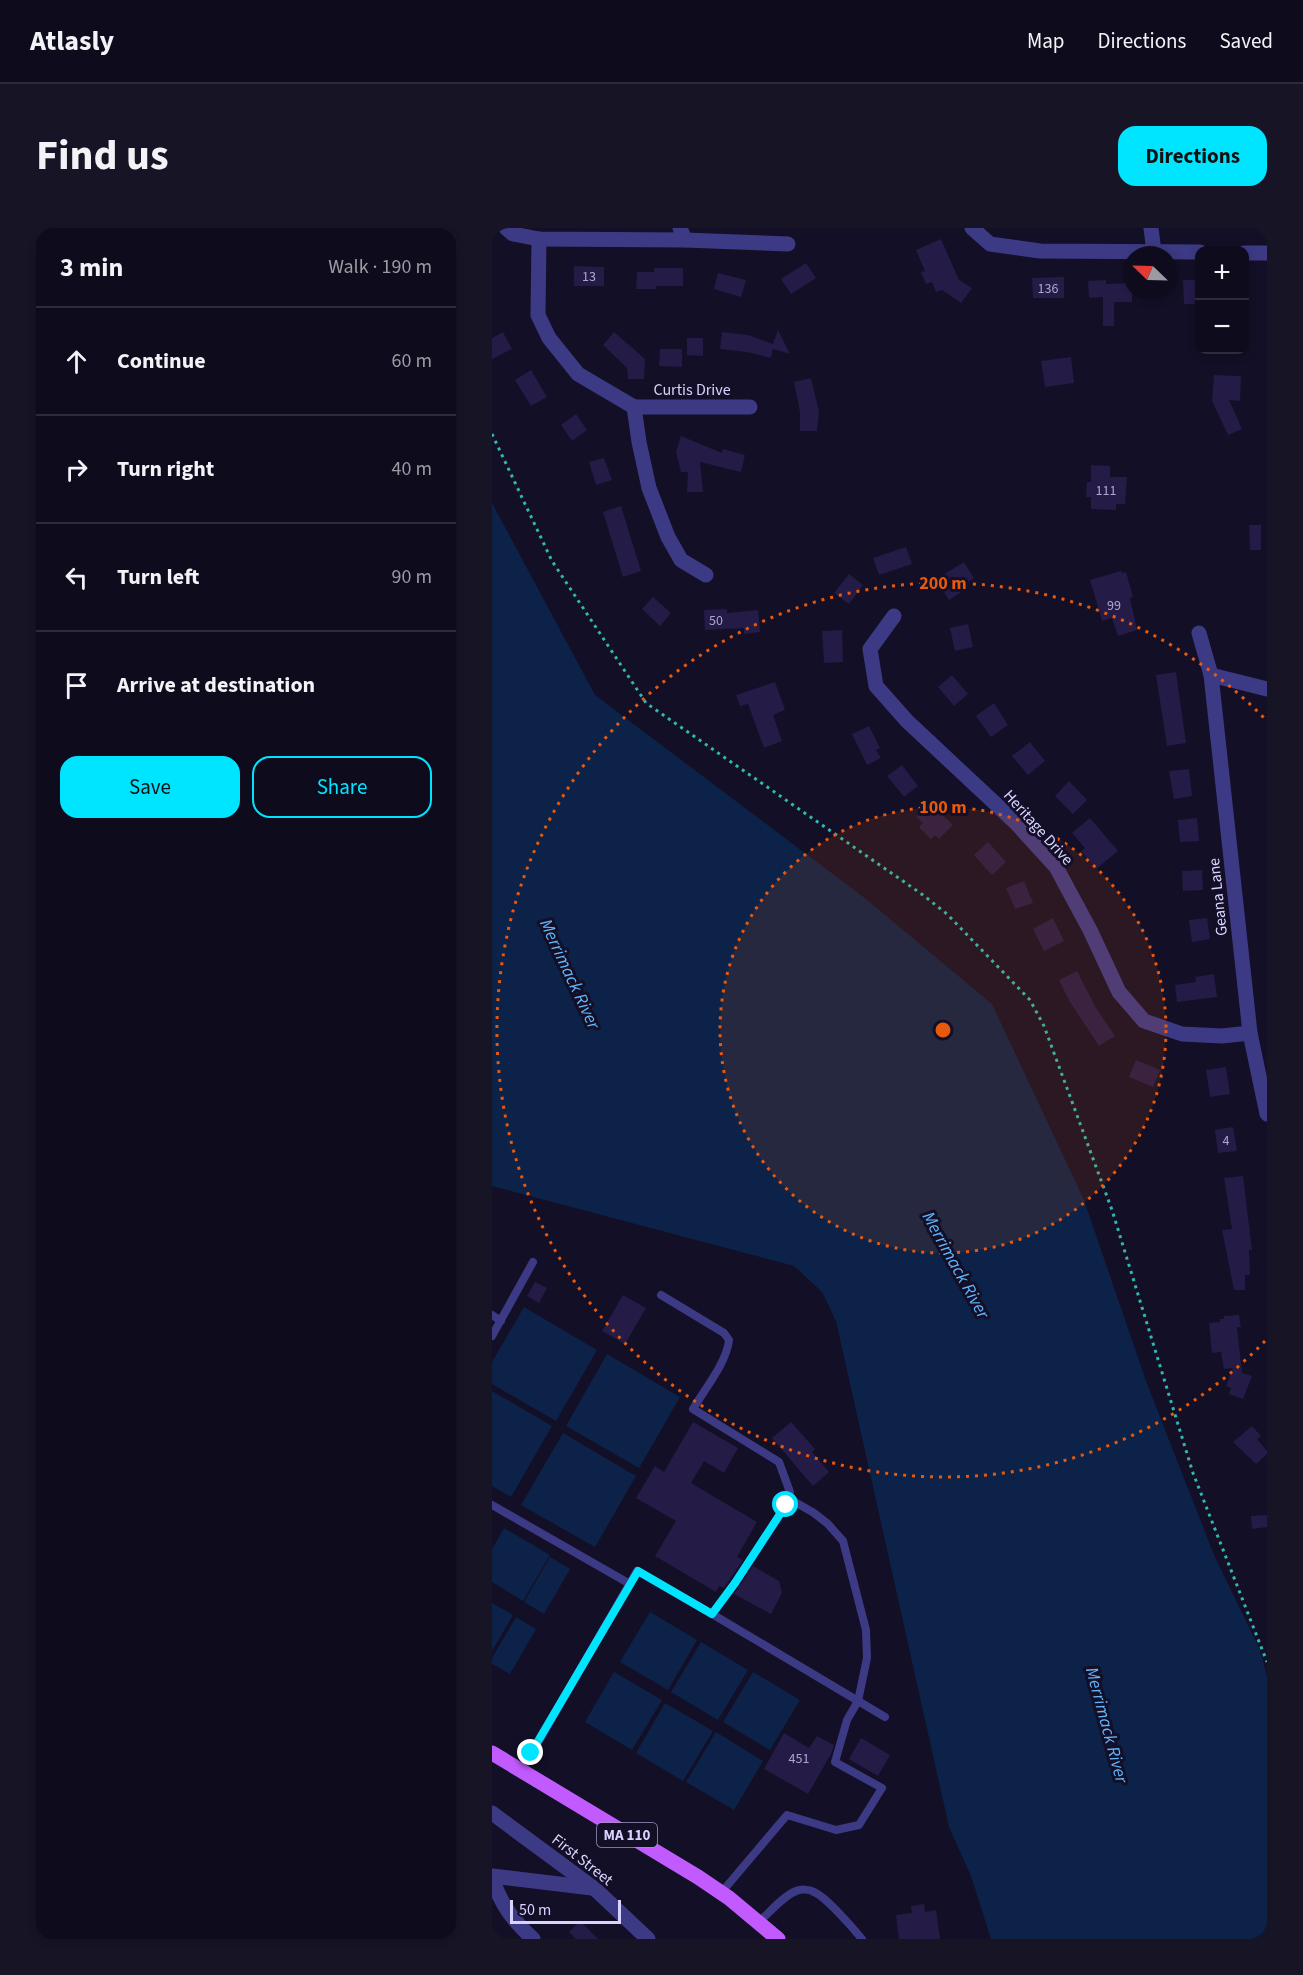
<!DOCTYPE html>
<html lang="en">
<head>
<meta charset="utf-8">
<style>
	:root { --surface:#0e0b1c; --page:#171425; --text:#f1f3f6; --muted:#9b9ba3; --line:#2e2b3b; --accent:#00e5ff }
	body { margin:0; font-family:"Source Sans 3",sans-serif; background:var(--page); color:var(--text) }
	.controls { position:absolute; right:18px; top:18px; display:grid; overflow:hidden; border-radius:12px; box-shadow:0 3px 9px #0003 }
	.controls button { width:54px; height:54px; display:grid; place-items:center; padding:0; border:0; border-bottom:2px solid var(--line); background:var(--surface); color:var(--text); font:30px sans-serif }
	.compass { position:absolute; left:631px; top:18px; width:54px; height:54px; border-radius:50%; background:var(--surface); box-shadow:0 3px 9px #0003; rotate:293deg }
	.scale { position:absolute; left:18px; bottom:15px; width:111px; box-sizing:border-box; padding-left:6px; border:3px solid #d9d4ff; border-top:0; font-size:16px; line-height:21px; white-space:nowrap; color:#d9d4ff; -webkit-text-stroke:4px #130f26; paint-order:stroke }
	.stop { position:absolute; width:18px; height:18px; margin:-14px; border:4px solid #00e5ff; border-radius:50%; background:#fff }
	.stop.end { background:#00e5ff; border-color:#fff; box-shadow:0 2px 6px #0008 }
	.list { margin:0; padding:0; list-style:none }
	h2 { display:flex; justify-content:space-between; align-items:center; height:78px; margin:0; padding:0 24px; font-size:26px }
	h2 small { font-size:20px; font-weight:400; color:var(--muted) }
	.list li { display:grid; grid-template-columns:39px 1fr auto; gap:18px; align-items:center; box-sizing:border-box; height:108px; padding:0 24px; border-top:2px solid var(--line) }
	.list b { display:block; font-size:22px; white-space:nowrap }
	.list em { font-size:20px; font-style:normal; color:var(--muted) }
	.actions { display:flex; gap:12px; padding:18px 24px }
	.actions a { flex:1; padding:14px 0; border:2px solid var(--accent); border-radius:18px; text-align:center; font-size:21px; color:var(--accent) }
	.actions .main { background:var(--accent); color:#111 }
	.icon { flex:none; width:33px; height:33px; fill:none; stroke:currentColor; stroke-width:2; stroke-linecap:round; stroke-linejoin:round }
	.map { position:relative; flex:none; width:775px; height:1711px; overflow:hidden; border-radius:18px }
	header { display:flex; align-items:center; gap:36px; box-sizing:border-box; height:84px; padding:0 30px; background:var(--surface); border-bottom:2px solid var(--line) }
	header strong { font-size:28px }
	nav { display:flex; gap:33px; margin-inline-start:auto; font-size:21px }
	.intro { display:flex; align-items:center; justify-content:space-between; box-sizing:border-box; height:144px; padding:0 36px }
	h1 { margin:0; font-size:42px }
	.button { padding:15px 27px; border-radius:18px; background:var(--accent); color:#111; font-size:21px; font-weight:700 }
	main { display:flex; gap:36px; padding:0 36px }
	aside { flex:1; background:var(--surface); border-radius:18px; box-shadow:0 3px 9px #0003 }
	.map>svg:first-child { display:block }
	.water { fill:#0c2248 }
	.building { fill:#241b47 }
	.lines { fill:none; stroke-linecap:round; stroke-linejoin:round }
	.path { stroke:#2fb8b0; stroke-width:3; stroke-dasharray:3 4.5; stroke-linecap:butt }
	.service { stroke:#3d3a85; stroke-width:8 }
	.minor { stroke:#3d3a85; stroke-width:15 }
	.primary { stroke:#c25bff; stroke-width:15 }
	.route { stroke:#00e5ff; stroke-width:8 }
	.ring { fill:none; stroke:#e8590c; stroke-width:3; stroke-dasharray:3 6 }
	.labels { text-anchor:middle; stroke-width:6; stroke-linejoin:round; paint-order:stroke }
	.number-label { font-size:14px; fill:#aca6d1 }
	.shield { fill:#130f26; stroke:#9e99be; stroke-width:1.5 }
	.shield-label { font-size:15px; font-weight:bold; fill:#d9d4ff }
	.street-label { font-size:16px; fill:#d9d4ff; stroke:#130f26 }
	.water-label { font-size:18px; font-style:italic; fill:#62b6ff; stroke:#130f26 }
	.centre { fill:#e8590c; stroke:#130f26; stroke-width:3 }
	.ring-label { font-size:18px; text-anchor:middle; font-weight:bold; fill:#e8590c; stroke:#130f26; stroke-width:6; stroke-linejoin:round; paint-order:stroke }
</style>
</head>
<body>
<header>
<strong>Atlasly</strong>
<nav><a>Map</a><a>Directions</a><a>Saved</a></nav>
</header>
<div class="intro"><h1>Find us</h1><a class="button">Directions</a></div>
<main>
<aside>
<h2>3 min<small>Walk · 190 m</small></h2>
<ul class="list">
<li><svg class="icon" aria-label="ahead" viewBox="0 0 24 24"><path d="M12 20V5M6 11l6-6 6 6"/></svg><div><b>Continue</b></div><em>60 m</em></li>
<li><svg class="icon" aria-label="right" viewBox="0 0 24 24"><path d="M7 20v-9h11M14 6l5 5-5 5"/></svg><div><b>Turn right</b></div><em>40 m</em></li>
<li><svg class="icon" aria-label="left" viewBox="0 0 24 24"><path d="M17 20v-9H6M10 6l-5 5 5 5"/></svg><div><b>Turn left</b></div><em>90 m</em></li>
<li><svg class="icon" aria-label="arrive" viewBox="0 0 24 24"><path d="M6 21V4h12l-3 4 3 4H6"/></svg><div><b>Arrive at destination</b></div></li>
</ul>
<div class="actions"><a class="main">Save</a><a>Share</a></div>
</aside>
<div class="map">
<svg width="775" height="1711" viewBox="0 0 775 1711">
	<rect width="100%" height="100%" fill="#130f26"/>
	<g class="water">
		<polygon points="0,275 103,467 374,671 500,776 592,972 654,1153 722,1327 768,1422 775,1448 775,1711 499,1711 479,1648 457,1599 344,1093 330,1064 302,1038 0,958"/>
		<polygon points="32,1079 105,1122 64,1193 0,1156 0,1134"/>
		<polygon points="115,1126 188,1169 147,1240 74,1198"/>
		<polygon points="0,1163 60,1198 19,1269 0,1258"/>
		<polygon points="71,1205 144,1248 103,1319 29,1277"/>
		<polygon points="12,1300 58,1327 31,1373 0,1354 0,1321"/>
		<polygon points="58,1329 78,1341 52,1386 32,1374"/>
		<polygon points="0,1375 21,1387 0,1423"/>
		<polygon points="158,1384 205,1412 176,1462 128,1434"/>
		<polygon points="24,1389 44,1401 18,1446 0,1436 0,1430"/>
		<polygon points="209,1414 256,1442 226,1492 179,1464"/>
		<polygon points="122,1444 170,1472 140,1522 93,1494"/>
		<polygon points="261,1444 308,1472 278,1522 231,1494"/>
		<polygon points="173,1475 221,1503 191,1553 144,1525"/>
		<polygon points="224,1504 271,1533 242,1582 194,1554"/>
	</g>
	<g class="building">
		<polygon points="449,11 467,52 480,60 469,75 450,62 444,64 440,54 434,56 429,44 433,43 424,22"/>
		<polygon points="314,35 324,50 299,66 289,51"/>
		<polygon points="82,38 112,39 112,58 82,58"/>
		<polygon points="162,40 191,40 191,58 164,58 164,61 144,61 145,44 162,44"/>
		<polygon points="226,45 254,52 249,69 222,61"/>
		<polygon points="572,49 572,70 541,70 540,50"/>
		<polygon points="614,52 614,56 640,55 640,74 622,74 622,98 611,98 611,69 597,70 596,53"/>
		<polygon points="691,52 708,52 708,76 692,76"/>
		<polygon points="286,102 298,126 281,121 279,130 255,124 228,121 230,104 256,107 281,116"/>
		<polygon points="11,104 20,121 0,131 0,110"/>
		<polygon points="122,104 153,131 152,151 136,151 135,140 111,117"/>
		<polygon points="195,110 211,110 211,128 195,127"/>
		<polygon points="168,121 190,121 190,139 167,138"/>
		<polygon points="579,129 582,155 553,159 549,133"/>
		<polygon points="39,142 55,169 39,178 23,152"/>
		<polygon points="722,147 749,148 748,173 737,172 750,201 736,207 720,173"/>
		<polygon points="319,150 327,184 325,203 308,203 308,184 302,154"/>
		<polygon points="84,186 95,202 80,213 69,197"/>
		<polygon points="189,208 230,225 231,221 253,227 249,244 208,234 211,264 195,264 196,244 189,244 184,224"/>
		<polygon points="112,230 120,252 104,257 97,234"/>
		<polygon points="599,237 618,238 618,249 635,249 633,276 624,276 624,282 599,281 599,269 594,269 595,254 599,254"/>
		<polygon points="129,278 149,343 131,349 111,284"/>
		<polygon points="757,297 769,297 769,322 758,322"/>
		<polygon points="414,319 420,336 387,347 381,330"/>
		<polygon points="472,334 482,350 470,358 472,362 457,372 444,351"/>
		<polygon points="629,343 630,345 634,344 641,369 638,370 645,402 626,408 620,390 610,393 598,352"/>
		<polygon points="357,346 371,357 357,376 342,365"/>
		<polygon points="161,369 179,385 168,398 150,381"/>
		<polygon points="235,381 235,385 266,382 268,404 252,406 252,400 213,402 212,382"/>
		<polygon points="476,396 481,419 463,423 458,400"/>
		<polygon points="350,402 351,434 332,435 330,403"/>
		<polygon points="684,444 694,515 675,518 664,447"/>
		<polygon points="460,447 476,466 462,478 446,459"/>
		<polygon points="283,454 293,482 281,487 290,513 272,520 256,476 248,478 244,467"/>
		<polygon points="502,475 516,497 499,509 484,488"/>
		<polygon points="377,498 388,520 384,522 389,530 375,537 360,506"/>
		<polygon points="538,514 553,533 536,547 520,528"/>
		<polygon points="410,537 426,558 412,569 395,548"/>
		<polygon points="697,541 700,568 682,571 677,543"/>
		<polygon points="577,553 595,572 581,586 563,568"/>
		<polygon points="438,575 461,597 447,611 443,607 439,611 427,599 431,595 424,589"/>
		<polygon points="598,590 626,623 604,641 589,623 593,620 580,605"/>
		<polygon points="705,590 707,613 688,614 686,592"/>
		<polygon points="496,614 514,634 500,647 482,627"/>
		<polygon points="710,642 711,662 691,663 690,643"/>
		<polygon points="532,653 541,675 523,681 514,660"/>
		<polygon points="561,690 572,713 552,723 541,701"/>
		<polygon points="715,690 718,711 700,714 697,692"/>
		<polygon points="585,743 604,780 623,808 607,818 578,774 567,752"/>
		<polygon points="722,746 725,769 685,774 683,757 704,754 703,749"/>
		<polygon points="644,832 668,842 661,859 637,849"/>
		<polygon points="734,839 738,866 718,869 714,842"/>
		<polygon points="741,899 745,923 726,925 723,902"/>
		<polygon points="751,948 760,1022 757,1022 758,1047 753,1047 753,1062 742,1062 730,1002 740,1001 732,950"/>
		<polygon points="43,1054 55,1060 47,1075 35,1068"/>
		<polygon points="131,1067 154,1080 133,1116 110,1103"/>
		<polygon points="747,1087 749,1099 745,1099 750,1145 760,1148 751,1171 737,1166 739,1160 734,1158 741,1140 732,1141 729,1124 720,1125 717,1095 728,1094 728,1091 732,1091 732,1088"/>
		<polygon points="201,1194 246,1220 232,1245 212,1233 199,1255 265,1294 245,1329 251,1332 232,1360 227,1358 224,1364 163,1328 184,1293 144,1270 163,1238 172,1244"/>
		<polygon points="299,1194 323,1221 320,1224 337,1244 321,1258 280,1210"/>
		<polygon points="760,1198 769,1208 765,1211 775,1223 775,1226 764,1236 741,1214"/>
		<polygon points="775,1287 775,1299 760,1301 759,1288"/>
		<polygon points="261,1338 287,1353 290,1365 279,1386 242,1366"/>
		<polygon points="292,1505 317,1520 325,1508 342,1517 339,1526 316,1566 272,1541"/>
		<polygon points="369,1510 398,1527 386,1548 357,1531"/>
		<polygon points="432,1676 433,1684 444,1682 448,1711 407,1711 404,1687 420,1685 419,1678"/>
		<polygon points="88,1693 106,1711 84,1711 77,1704"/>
	</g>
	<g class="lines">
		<polyline class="path" points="0,206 60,333 154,475 431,667 455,686 538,772 552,798 620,982 701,1245 775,1434"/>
		<g class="service">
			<polyline points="0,1087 9,1093"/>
			<polyline points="0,1108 41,1034"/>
			<polyline points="0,1277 138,1356"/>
			<polyline points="220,1386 393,1489"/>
			<path d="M29 1544 145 1343 220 1386 243 1355 294 1277 298 1264 287 1234 201 1181C212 1162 235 1134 237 1112L232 1105 169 1067"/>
			<polyline points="229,1665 295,1587 344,1602 367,1597 390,1560 343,1534 355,1492 366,1473 375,1430 374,1402 351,1313 336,1296 322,1285 296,1270"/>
			<path d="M267 1694C278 1684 290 1669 304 1663 309 1661 317 1661 322 1664 334 1669 361 1700 370 1711"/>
		</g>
		<g class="minor">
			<polyline points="14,0 21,6 47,11 193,12 188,0"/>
			<polyline points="480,0 498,16 548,23 708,24"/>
			<polyline points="659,0 662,24"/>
			<polyline points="47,11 46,87 57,110 86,146 142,179 147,214 157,260 176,309 189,332 214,347"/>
			<polyline points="193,12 296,16"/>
			<polyline points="752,25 775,25"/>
			<polyline points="142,179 258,179"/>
			<polyline points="402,388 378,421 384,458 415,493 524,595 564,639 598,702 627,764 652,793 690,806 730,808 758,805"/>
			<polyline points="707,405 719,447 775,461"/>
			<polyline points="719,447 758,805 775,886"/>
			<polyline points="0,1585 103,1661 156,1711"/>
			<polyline points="0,1648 100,1660"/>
			<path d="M0 1650C10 1678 19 1690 41 1711"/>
		</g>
		<polyline class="primary" points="0,1525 206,1649 237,1670 286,1711"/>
	</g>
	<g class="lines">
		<polyline class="route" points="39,1525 146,1343 220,1386 243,1355 294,1277"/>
	</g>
	<circle cx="451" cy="802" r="223" fill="#e8590c" fill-opacity=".12"/>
	<g class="ring">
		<circle cx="451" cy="802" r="223"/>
		<path d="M773 1113A447 447 0 1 1 773 491"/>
	</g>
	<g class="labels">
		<g class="number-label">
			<text x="97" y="53">13</text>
			<text x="556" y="65">136</text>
			<text x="614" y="267">111</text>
			<text x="622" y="382">99</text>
			<text x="224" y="397">50</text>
			<text x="734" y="917">4</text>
			<text x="307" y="1535">451</text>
		</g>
		<rect class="shield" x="105" y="1595" width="60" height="24" rx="4.5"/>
		<g class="shield-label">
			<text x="135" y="1612">MA 110</text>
		</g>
		<g class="street-label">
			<text x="200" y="167">Curtis Drive</text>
			<text transform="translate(547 599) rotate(48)" y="6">Heritage Drive</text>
			<text transform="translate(725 669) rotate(-96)" y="6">Geana Lane</text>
			<text transform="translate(91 1631) rotate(38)" y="6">First Street</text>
		</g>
		<g class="water-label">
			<text transform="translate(78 746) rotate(65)" y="6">Merrimack River</text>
			<text transform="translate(464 1037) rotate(61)" y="6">Merrimack River</text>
			<text transform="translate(615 1497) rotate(75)" y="6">Merrimack River</text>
		</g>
	</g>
	<circle cx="451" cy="802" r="9" class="centre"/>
	<g class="ring-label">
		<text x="451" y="361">200 m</text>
		<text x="451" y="585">100 m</text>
	</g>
</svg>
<div class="controls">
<button>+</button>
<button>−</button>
</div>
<svg class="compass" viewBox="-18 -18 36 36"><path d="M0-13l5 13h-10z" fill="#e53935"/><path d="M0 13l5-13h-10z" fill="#9b9ba3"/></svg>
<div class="scale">50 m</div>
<div class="stop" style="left:294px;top:1277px"></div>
<div class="stop end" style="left:39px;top:1525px"></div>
</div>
</main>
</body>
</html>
